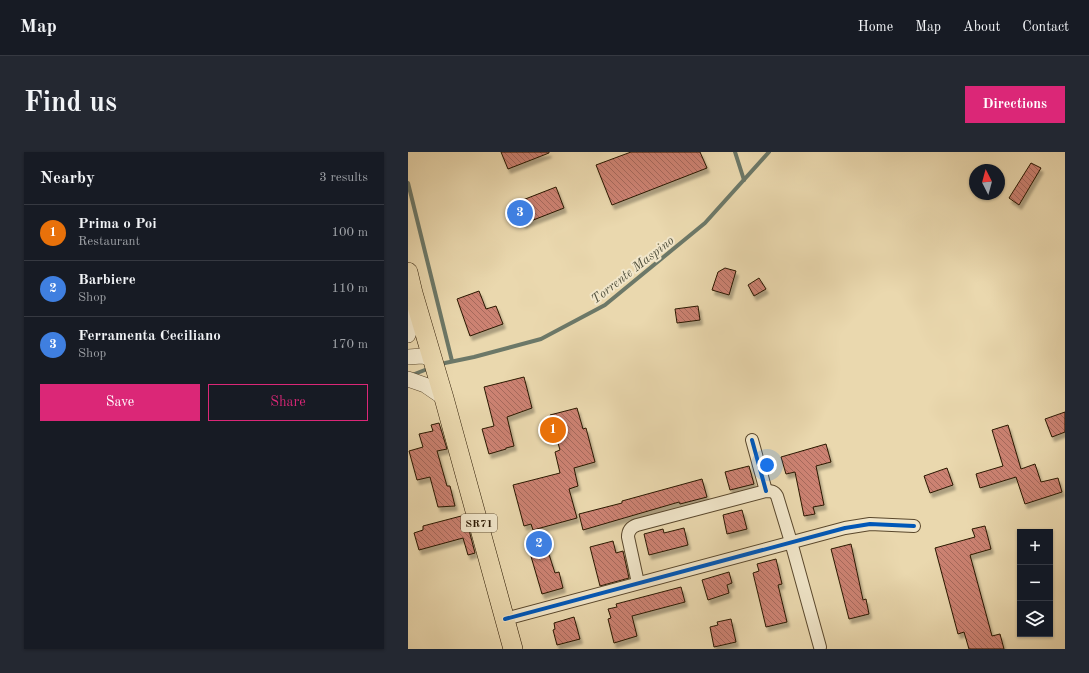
<!DOCTYPE html>
<html lang="en">
<head>
<meta charset="utf-8">
<style>
	:root { --surface:#171b24; --page:#242831; --text:#f1f3f6; --muted:#9ea1a6; --line:#363941; --accent:#db2777 }
	body { margin:0; font-family:"Old Standard TT",serif; background:var(--page); color:var(--text) }
	.controls { position:absolute; right:12px; bottom:12px; display:grid; overflow:hidden; border-radius:0px; box-shadow:0 1px 3px #0004 }
	.controls button { width:36px; height:36px; display:grid; place-items:center; padding:0; border:0; border-bottom:1px solid var(--line); background:var(--surface); color:var(--text); font:20px sans-serif }
	.compass { position:absolute; left:561px; top:12px; width:36px; height:36px; border-radius:50%; background:var(--surface); box-shadow:0 1px 3px #0004; rotate:354deg }
	.you { position:absolute; left:359px; top:313px; width:14px; height:14px; margin:-10px; border:3px solid #fff; border-radius:50%; background:#1a73e8; box-shadow:0 0 0 6px #1a73e833 }
	.badge { display:grid; place-items:center; width:26px; height:26px; border-radius:50%; background:var(--accent); color:#fff; font-size:13px; font-weight:700 }
	.pin { position:absolute; translate:-50% -50%; border:2px solid #fff; box-shadow:0 1px 4px #0006 }
	.list { margin:0; padding:0; list-style:none }
	h2 { display:flex; justify-content:space-between; align-items:center; height:52px; margin:0; padding:0 16px; font-size:17px }
	h2 small { font-size:13px; font-weight:400; color:var(--muted) }
	.list li { display:grid; grid-template-columns:26px 1fr auto; gap:12px; align-items:center; box-sizing:border-box; height:56px; padding:0 16px; border-top:1px solid var(--line) }
	.list b { display:block; font-size:15px; white-space:nowrap }
	.list p { margin:0; font-size:13px; white-space:nowrap; color:var(--muted) }
	.list em { font-size:13px; font-style:normal; color:var(--muted) }
	.actions { display:flex; gap:8px; padding:12px 16px }
	.actions a { flex:1; padding:9px 0; border:1px solid var(--accent); border-radius:0px; text-align:center; font-size:14px; color:var(--accent) }
	.actions .main { background:var(--accent); color:#fff }
	.icon { flex:none; width:22px; height:22px; fill:none; stroke:currentColor; stroke-width:2; stroke-linecap:round; stroke-linejoin:round }
	.map { position:relative; flex:none; width:657px; height:497px; overflow:hidden; border-radius:0px }
	header { display:flex; align-items:center; gap:24px; box-sizing:border-box; height:56px; padding:0 20px; background:var(--surface); border-bottom:1px solid var(--line) }
	header strong { font-size:19px }
	nav { display:flex; gap:22px; margin-inline-start:auto; font-size:14px }
	.intro { display:flex; align-items:center; justify-content:space-between; box-sizing:border-box; height:96px; padding:0 24px }
	h1 { margin:0; font-size:28px }
	.button { padding:10px 18px; border-radius:0px; background:var(--accent); color:#fff; font-size:14px; font-weight:700 }
	main { display:flex; gap:24px; padding:0 24px }
	aside { flex:1; background:var(--surface); border-radius:0px; box-shadow:0 1px 3px #0004 }
	.map>svg:first-child { display:block }
	.lines { fill:none; stroke-linecap:round; stroke-linejoin:round }
	.stream { stroke:#6c7868; stroke-width:4 }
	.building { fill:url(#building-back-hatch); stroke:#291701; filter:url(#shadow) }
	.minor-casing { stroke:#59472c; stroke-width:14 }
	.tertiary-casing { stroke:#59472c; stroke-width:16 }
	.primary-casing { stroke:#291701; stroke-width:20 }
	.minor { stroke:#f1e6ca; stroke-width:12 }
	.tertiary { stroke:#f1e6ca; stroke-width:15 }
	.primary { stroke:#ead8ae; stroke-width:19 }
	.cycleway-casing { stroke:#f1e6ca; stroke-width:6 }
	.cycleway { stroke:#0057b8; stroke-width:4 }
	.labels { text-anchor:middle; stroke-width:4; stroke-linejoin:round; paint-order:stroke }
	.shield { fill:#f1e6ca; stroke:#65553d; stroke-width:1 }
	.shield-label { font-size:11px; font-weight:bold; fill:#291701 }
	.water-label { font-size:13px; font-style:italic; fill:#50503d; stroke:#f1e6ca }
</style>
</head>
<body>
<header>
<strong>Map</strong>
<nav><a>Home</a><a>Map</a><a>About</a><a>Contact</a></nav>
</header>
<div class="intro"><h1>Find us</h1><a class="button">Directions</a></div>
<main>
<aside>
<h2>Nearby<small>3 results</small></h2>
<ul class="list">
<li><span class="badge" style="background:#e8710a">1</span><div><b>Prima o Poi</b><p>Restaurant</p></div><em>100 m</em></li>
<li><span class="badge" style="background:#3f7fe0">2</span><div><b>Barbiere</b><p>Shop</p></div><em>110 m</em></li>
<li><span class="badge" style="background:#3f7fe0">3</span><div><b>Ferramenta Ceciliano</b><p>Shop</p></div><em>170 m</em></li>
</ul>
<div class="actions"><a class="main">Save</a><a>Share</a></div>
</aside>
<div class="map">
<svg width="657" height="497" viewBox="0 0 657 497">
	<defs>
		<pattern id="building-back-hatch" width="6" height="6" patternUnits="userSpaceOnUse"><rect width="6" height="6" fill="#cc8272"/><path d="M-1 5l2 2M0 0l6 6M5-1l2 2" fill="none" stroke="#a6695b"/></pattern>
		<filter id="shadow"><feDropShadow dx="2.5" dy="4.5" stdDeviation="1" flood-color="#0004"/></filter>
	</defs>
	<rect width="100%" height="100%" fill="#ead8ae"/>
	<filter id="stains"><feTurbulence type="fractalNoise" baseFrequency=".005" numOctaves="4"/><feColorMatrix values="0 0 0 0 .2 0 0 0 0 .09 0 0 0 0 .02 0 0 0 .5 -.17"/></filter>
	<radialGradient id="worn" r=".72"><stop offset=".6" stop-color="#630" stop-opacity="0"/><stop offset="1" stop-color="#630" stop-opacity=".3"/></radialGradient>
	<g class="lines">
		<g class="stream">
			<polyline points="327,0 336,28"/>
			<polyline points="0,31 44,209"/>
			<polyline points="32,213 37,211 66,205 133,187 197,153 297,71 361,0"/>
			<polyline points="4,223 22,216"/>
		</g>
	</g>
	<g class="building">
		<polygon points="93,0 141,0 141,1 100,17"/>
		<polygon points="223,0 292,0 299,16 204,53 188,13"/>
		<polygon points="623,11 633,16 611,53 601,46"/>
		<polygon points="148,35 156,56 115,72 107,51"/>
		<polygon points="317,116 328,119 321,143 304,138 310,120"/>
		<polygon points="351,126 358,137 346,144 340,133"/>
		<polygon points="71,139 78,157 88,154 95,172 62,184 49,147"/>
		<polygon points="290,154 292,168 269,171 267,157"/>
		<polygon points="116,225 124,256 99,265 106,294 98,296 98,297 81,302 74,277 86,274 76,235"/>
		<polygon points="169,256 175,277 178,276 187,310 166,316 170,334 161,337 169,366 125,378 123,372 116,374 105,333 152,321 147,300 152,298 142,263"/>
		<polygon points="657,260 657,280 644,285 637,267"/>
		<polygon points="31,271 39,297 29,299 39,334 42,334 47,354 30,355 22,325 9,328 1,299 15,295 11,282 25,279 23,273"/>
		<polygon points="600,273 613,317 627,312 633,330 650,326 654,340 617,352 608,325 572,336 568,322 595,314 584,278"/>
		<polygon points="418,292 423,310 408,314 416,353 405,355 407,362 396,364 387,320 378,322 373,305"/>
		<polygon points="341,314 346,332 322,338 317,320"/>
		<polygon points="539,316 545,333 522,341 516,324"/>
		<polygon points="294,327 299,345 272,352 271,350 175,378 171,362 214,351 214,349"/>
		<polygon points="334,358 339,377 319,382 315,363"/>
		<polygon points="57,363 67,401 60,403 55,386 11,398 6,381 15,378 15,374"/>
		<polygon points="577,374 583,397 562,403 584,484 592,482 596,497 561,497 556,480 550,482 527,396 567,385 564,377"/>
		<polygon points="276,376 280,393 241,403 236,382 255,377 256,381"/>
		<polygon points="205,389 208,401 215,399 221,426 192,434 182,395"/>
		<polygon points="443,392 455,448 458,447 461,462 441,467 423,397"/>
		<polygon points="139,396 147,421 151,420 155,436 134,442 122,401"/>
		<polygon points="368,407 374,432 370,433 379,470 358,475 345,421 351,419 349,412"/>
		<polygon points="321,420 324,431 319,433 321,441 300,448 294,428"/>
		<polygon points="273,435 277,450 224,464 229,484 206,491 200,467 203,466 200,457 209,455 208,452"/>
		<polygon points="166,465 172,487 149,493 145,478 147,477 146,471"/>
		<polygon points="323,467 328,490 306,495 302,475 310,473 309,470"/>
	</g>
	<g class="lines">
		<defs>
			<g id="minor">
				<polyline points="344,288 358,339"/>
				<path d="M230 431 220 385C220 379 223 375 229 373L358 339C363 339 366 339 369 344L383 390 412 495"/>
				<polyline points="97,467 437,376 462,372 506,374"/>
			</g>
			<g id="tertiary">
				<polyline points="0,183 1,180 4,148"/>
				<polyline points="0,205 14,204 25,206"/>
				<polyline points="0,227 17,233 36,246"/>
			</g>
			<polyline id="primary" points="0,120 5,141 36,246 105,497"/>
		</defs>
		<use href="#minor" class="minor-casing"/>
		<use href="#tertiary" class="tertiary-casing"/>
		<use href="#primary" class="primary-casing"/>
		<use href="#minor" class="minor"/>
		<use href="#tertiary" class="tertiary"/>
		<use href="#primary" class="primary"/>
		<defs>
			<g id="cycleway">
				<polyline points="344,288 358,339"/>
				<polyline points="97,467 437,376 462,372 506,374"/>
			</g>
		</defs>
		<use href="#cycleway" class="cycleway-casing"/>
		<use href="#cycleway" class="cycleway"/>
	</g>
	<g class="labels">
		<rect class="shield" x="53" y="362" width="36" height="18" rx="3"/>
		<g class="shield-label">
			<text x="71" y="375">SR71</text>
		</g>
		<g class="water-label">
			<text transform="translate(224 117) rotate(-38)" y="5">Torrente Maspino</text>
		</g>
	</g>
	<rect width="100%" height="100%" filter="url(#stains)"/>
	<rect width="100%" height="100%" fill="url(#worn)"/>
</svg>
<div class="controls">
<button>+</button>
<button>−</button>
<button><svg class="icon" aria-label="layers" viewBox="0 0 24 24"><path d="M12 4l9 5-9 5-9-5zM3 14l9 5 9-5"/></svg></button>
</div>
<svg class="compass" viewBox="-18 -18 36 36"><path d="M0-13l5 13h-10z" fill="#e53935"/><path d="M0 13l5-13h-10z" fill="#9ea1a6"/></svg>
<div class="you"></div>
<div class="pin badge" style="left:145px;top:278px;background:#e8710a">1</div>
<div class="pin badge" style="left:131px;top:392px;background:#3f7fe0">2</div>
<div class="pin badge" style="left:112px;top:61px;background:#3f7fe0">3</div>
</div>
</main>
</body>
</html>
